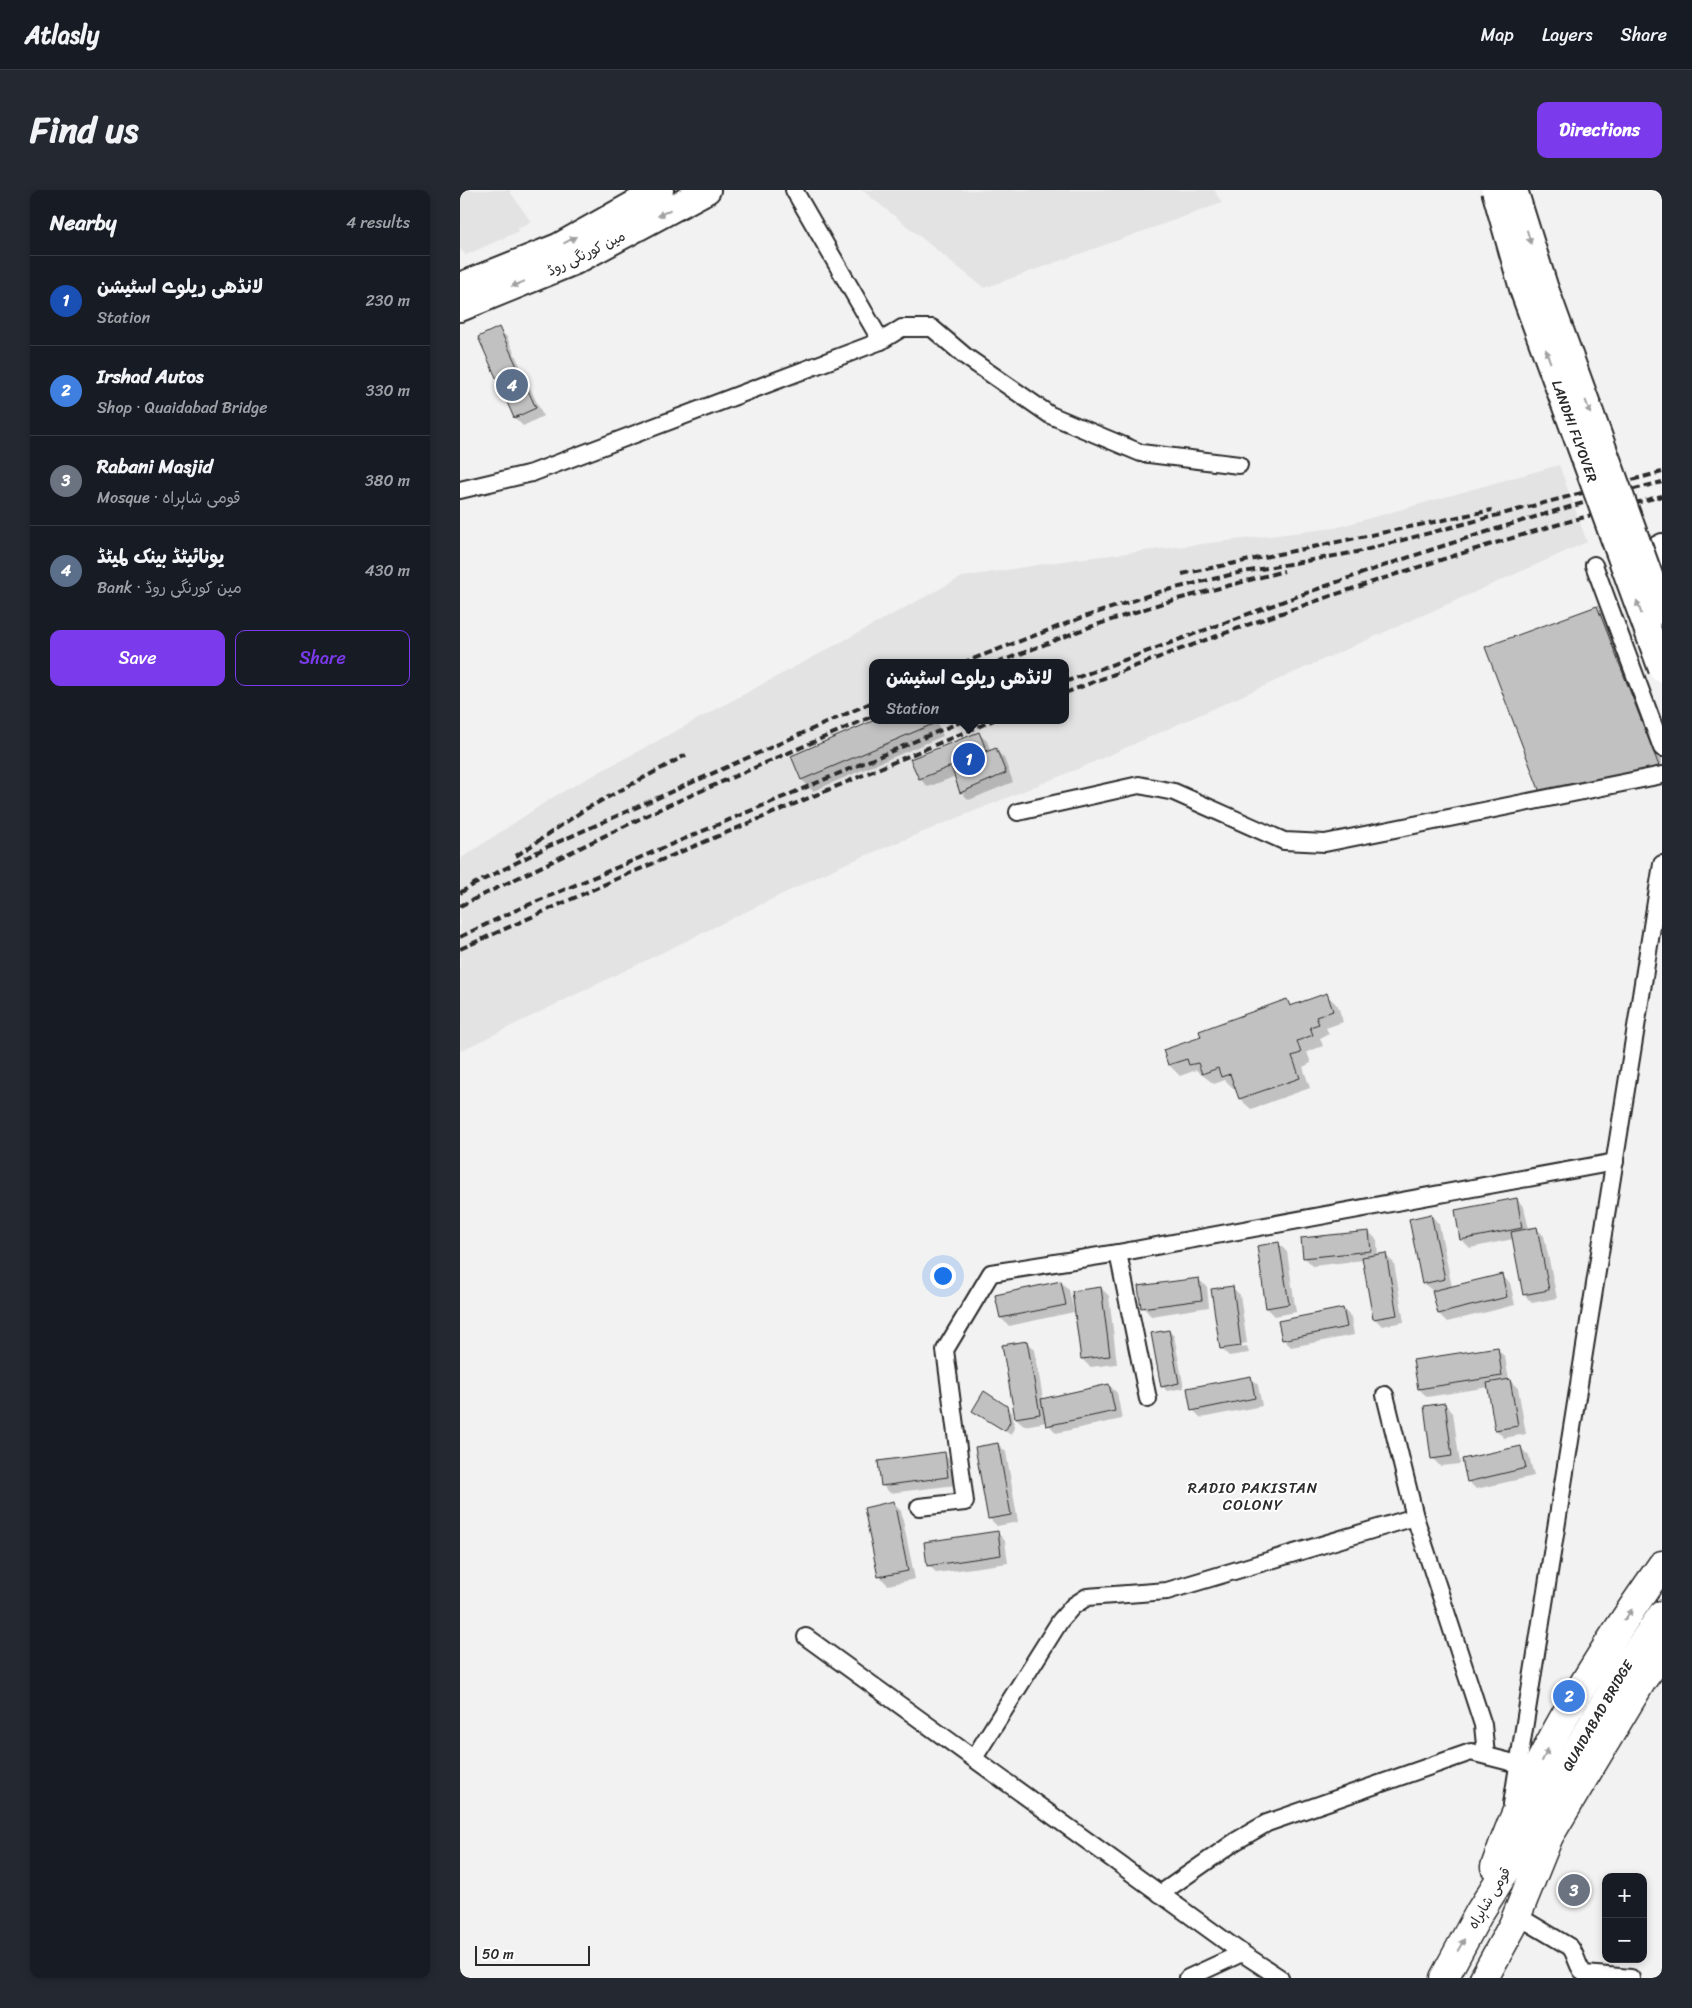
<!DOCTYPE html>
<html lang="en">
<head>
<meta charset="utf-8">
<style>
	:root { --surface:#171b24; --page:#242831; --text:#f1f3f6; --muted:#9ea1a6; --line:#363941; --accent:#7c3aed }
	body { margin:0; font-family:Sriracha,"Playpen Sans Arabic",sans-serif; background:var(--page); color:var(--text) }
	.controls { position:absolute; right:15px; bottom:15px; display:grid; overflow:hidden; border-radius:10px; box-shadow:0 2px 8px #0003 }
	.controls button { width:45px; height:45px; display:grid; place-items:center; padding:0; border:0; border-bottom:1px solid var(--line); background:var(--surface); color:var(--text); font:25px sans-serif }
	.scale { position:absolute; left:15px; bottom:12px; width:115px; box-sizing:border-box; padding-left:5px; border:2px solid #2b2b2b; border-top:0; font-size:14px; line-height:18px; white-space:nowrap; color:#2b2b2b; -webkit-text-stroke:4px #fff; paint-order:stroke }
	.you { position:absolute; left:482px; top:1085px; width:18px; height:18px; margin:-12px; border:4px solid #fff; border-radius:50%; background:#1a73e8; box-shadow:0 0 0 8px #1a73e833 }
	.badge { display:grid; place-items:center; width:32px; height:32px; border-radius:50%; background:var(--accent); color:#fff; font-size:16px; font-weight:700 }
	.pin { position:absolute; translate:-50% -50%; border:2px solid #fff; box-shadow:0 1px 5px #0006 }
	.popup { position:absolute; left:409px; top:469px; width:200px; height:65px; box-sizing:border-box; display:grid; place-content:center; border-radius:10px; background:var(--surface); filter:drop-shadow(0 1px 4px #0005); font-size:16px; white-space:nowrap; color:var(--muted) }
	.popup b { font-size:19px; color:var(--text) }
	.popup::after { content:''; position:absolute; left:50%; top:100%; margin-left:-10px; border:10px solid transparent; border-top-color:var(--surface) }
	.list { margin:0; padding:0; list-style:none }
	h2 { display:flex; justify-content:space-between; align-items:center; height:65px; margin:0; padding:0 20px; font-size:21px }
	h2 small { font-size:16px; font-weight:400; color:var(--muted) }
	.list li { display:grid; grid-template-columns:32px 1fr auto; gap:15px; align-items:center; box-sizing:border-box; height:90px; padding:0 20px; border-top:1px solid var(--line) }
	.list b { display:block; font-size:19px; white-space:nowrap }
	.list p { margin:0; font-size:16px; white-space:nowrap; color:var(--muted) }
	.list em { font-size:16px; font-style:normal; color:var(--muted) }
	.actions { display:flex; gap:10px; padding:15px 20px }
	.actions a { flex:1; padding:11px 0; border:1px solid var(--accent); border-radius:10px; text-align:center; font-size:18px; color:var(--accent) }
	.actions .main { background:var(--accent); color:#fff }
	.map { position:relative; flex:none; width:1202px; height:1788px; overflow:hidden; border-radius:10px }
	header { display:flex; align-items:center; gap:30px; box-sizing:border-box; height:70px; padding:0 25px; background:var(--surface); border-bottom:1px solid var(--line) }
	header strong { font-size:24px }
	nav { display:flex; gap:28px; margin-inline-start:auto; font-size:18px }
	.intro { display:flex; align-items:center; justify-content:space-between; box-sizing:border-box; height:120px; padding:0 30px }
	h1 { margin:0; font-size:35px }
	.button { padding:12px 22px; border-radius:10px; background:var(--accent); color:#fff; font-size:18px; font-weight:700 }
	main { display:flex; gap:30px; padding:0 30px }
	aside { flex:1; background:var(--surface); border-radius:10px; box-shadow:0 2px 8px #0003 }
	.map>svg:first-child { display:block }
	.built { fill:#e3e3e3; fill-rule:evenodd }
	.shadow { fill:#0003 }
	.building { fill:#c1c1c1; stroke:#2b2b2b }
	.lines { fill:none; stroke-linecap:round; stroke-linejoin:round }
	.minor-casing { stroke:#2b2b2b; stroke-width:20 }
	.primary-casing { stroke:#2b2b2b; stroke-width:30 }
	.trunk-casing { stroke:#2b2b2b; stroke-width:31 }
	.minor { stroke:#fff; stroke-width:16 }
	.primary { stroke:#fff; stroke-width:26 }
	.trunk { stroke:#fff; stroke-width:28 }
	.rail { stroke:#2b2b2b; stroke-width:4; stroke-dasharray:8 4; stroke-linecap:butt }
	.primary-bridge-casing { stroke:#2b2b2b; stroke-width:30; stroke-linecap:butt }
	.primary-bridge { stroke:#fff; stroke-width:26 }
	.oneway { fill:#a0a0a0 }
	.labels { text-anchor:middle; stroke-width:4; stroke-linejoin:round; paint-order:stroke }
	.street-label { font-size:14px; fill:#2b2b2b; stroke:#fff }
	.neighbourhood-label { font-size:15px; letter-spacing:1px; fill:#2b2b2b; stroke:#fff }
</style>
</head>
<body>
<header>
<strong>Atlasly</strong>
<nav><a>Map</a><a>Layers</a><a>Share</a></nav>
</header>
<div class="intro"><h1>Find us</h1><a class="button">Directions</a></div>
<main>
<aside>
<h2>Nearby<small>4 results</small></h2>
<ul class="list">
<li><span class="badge" style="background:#1a4fb4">1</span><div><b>لانڈھی ریلوے اسٹیشن</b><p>Station</p></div><em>230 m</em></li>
<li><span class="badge" style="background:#3f7fe0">2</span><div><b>Irshad Autos</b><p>Shop · Quaidabad Bridge</p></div><em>330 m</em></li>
<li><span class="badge" style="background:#6b7280">3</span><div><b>Rabani Masjid</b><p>Mosque · قومی شاہراہ</p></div><em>380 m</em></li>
<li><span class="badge" style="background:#5c6f8a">4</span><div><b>یونائیٹڈ بینک لمیٹڈ</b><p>Bank · مین کورنگی روڈ</p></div><em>430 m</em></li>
</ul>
<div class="actions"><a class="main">Save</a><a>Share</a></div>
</aside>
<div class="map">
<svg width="1202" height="1788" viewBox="0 0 1202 1788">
	<rect width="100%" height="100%" fill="#f2f2f2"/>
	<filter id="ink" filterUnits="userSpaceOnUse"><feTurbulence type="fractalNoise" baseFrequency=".02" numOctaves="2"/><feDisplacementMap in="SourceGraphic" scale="10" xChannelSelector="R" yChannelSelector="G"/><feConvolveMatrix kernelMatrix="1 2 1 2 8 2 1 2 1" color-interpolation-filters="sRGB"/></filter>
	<g filter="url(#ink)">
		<g class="built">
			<polygon points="0,0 49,0 71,32 57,38 59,41 6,65 0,59"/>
			<polygon points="402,0 754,0 762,13 524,98"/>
			<path d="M1099 275 1127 352 627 575 380 676 0 861V669L93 607 502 387 609 370 875 338ZM413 473H605V530H413Z"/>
		</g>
		<g class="shadow">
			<polygon points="0,0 5,0 0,6"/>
			<polygon points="39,139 47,147 83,226 63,236 55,228 19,147"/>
			<polygon points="1136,417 1147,428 1202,569 1202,594 1093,616 1082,605"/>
			<polygon points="418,530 476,530 483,546 353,601 342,590"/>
			<polygon points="518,543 527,551 531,562 536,560 544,568 553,592 509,610 501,602 496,586 468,597 460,589 452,570"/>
			<polygon points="867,805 878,816 883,832 866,838 869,844 860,848 863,856 847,862 851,873 843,877 850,898 791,919 780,909 776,897 773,898 765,890 754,894 736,880 720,886 709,875 705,861 742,847 827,811 833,817"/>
			<polygon points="1056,1009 1064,1017 1069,1040 1076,1038 1084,1046 1097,1108 1072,1113 1064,1104 1053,1049 1010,1058 1002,1050 996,1021"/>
			<polygon points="971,1025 979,1034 992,1097 1041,1085 1050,1093 1055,1115 987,1132 979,1124 973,1101 963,1093"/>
			<polygon points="909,1042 917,1050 918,1066 925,1065 934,1073 944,1132 922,1136 914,1128 904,1070 853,1076 845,1068"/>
			<polygon points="819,1054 827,1062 836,1122 815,1126 807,1118"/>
			<polygon points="738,1089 747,1097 749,1117 691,1126 683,1117"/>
			<polygon points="601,1092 609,1100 614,1122 549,1136 541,1128 537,1106"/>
			<polygon points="772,1097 780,1105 787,1153 766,1157 766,1159 787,1156 789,1163 769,1166 761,1158"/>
			<polygon points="641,1098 649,1106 657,1174 630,1177 622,1169"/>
			<polygon points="883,1119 891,1127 894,1145 831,1157 823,1149"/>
			<polygon points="709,1141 714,1146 724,1198 707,1201 702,1196"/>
			<polygon points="567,1152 575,1160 583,1209 649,1195 657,1203 662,1229 596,1243 587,1232 564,1236 556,1228"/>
			<polygon points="1037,1159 1045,1167 1049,1190 1058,1198 1066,1244 1044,1248 1036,1240 1029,1197 967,1207 959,1199"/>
			<polygon points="790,1187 798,1195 802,1216 741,1228 733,1220"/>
			<polygon points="985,1214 993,1223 1000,1274 980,1276 972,1268"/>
			<polygon points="547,1217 552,1222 555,1238 551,1245 514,1221"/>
			<polygon points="538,1254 546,1262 558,1332 537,1336 529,1328"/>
			<polygon points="1061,1258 1069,1266 1074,1286 1016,1299 1008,1291"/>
			<polygon points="484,1264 492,1272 496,1295 430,1303 422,1295"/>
			<polygon points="433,1313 441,1321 455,1389 428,1395 420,1387 406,1319"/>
			<polygon points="537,1342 545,1351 548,1373 477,1383 468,1375"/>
		</g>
		<g class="building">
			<polygon points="39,137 76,218 54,228 18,147"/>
			<polygon points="1137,416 1201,581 1081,605 1025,457"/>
			<polygon points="415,530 471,530 473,534 341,590 331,566"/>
			<polygon points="519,542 527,562 459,589 450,569"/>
			<polygon points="536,558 546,583 500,603 491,576"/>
			<polygon points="867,803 873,821 856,827 859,834 850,837 853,845 837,851 841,863 832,866 840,888 779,909 770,884 761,887 758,878 742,884 738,873 729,875 727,869 708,875 703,860 741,847 739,841 827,809 830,816"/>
			<polygon points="1057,1008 1062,1038 1000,1050 995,1020"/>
			<polygon points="971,1024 985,1089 962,1094 949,1029"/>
			<polygon points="1077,1037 1089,1100 1063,1105 1051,1042"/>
			<polygon points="909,1041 911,1061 843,1068 841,1048"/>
			<polygon points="819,1052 829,1114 806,1118 797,1056"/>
			<polygon points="926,1063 937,1125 913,1129 902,1067"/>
			<polygon points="1042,1084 1047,1107 978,1124 972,1101"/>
			<polygon points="739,1088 742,1110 681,1118 678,1096"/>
			<polygon points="601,1091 606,1115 540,1128 535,1105"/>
			<polygon points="773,1096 781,1156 760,1159 751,1099"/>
			<polygon points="641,1097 650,1166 621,1169 612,1101"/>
			<polygon points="883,1118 887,1137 822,1150 818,1131"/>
			<polygon points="709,1140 719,1193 701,1197 691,1143"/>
			<polygon points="567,1151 580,1224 555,1228 542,1155"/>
			<polygon points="1038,1157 1042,1186 958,1199 953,1170"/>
			<polygon points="791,1186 795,1208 731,1221 727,1198"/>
			<polygon points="1050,1189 1058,1236 1035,1240 1027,1193"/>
			<polygon points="649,1194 655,1221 586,1236 581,1209"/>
			<polygon points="524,1201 547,1216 550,1232 545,1241 512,1221"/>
			<polygon points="985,1213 992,1266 971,1269 964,1216"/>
			<polygon points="538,1253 551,1325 528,1329 515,1257"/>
			<polygon points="1061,1256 1066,1278 1007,1292 1002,1269"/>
			<polygon points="485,1262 488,1287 421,1296 418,1271"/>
			<polygon points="434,1311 448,1381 418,1387 404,1318"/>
			<polygon points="538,1341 541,1365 467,1376 464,1352"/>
		</g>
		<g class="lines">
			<defs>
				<g id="minor">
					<polyline points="334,0 421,151"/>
					<polyline points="0,300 72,283 421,151 442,138 472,138 505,166 590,225 681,263 779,275"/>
					<polyline points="1202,352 1194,356 1202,378"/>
					<polyline points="1134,375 1202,558"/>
					<polyline points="558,622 679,595 714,602 824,651 865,653 1202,585"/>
					<polyline points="658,1063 688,1209"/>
					<polyline points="925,1205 955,1327 1023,1535 1026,1565"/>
					<polyline points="459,1317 505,1312 485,1160 531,1083 658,1063 1155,972"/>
					<polyline points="346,1447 782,1763 820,1788"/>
					<polyline points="514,1568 600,1431 613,1416 627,1407 707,1401 955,1327"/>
					<polyline points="1052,1614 1202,674"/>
					<polyline points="700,1704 776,1651 807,1633 1011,1562 1058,1574"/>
					<path d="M1058 1726 1110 1757C1117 1765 1117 1778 1125 1784L1171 1788"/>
					<polyline points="728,1788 782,1763"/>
				</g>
				<g id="primary">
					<polyline points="0,96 98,57 200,0"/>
					<polyline points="0,118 115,71 247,0"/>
				</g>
				<g id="trunk">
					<path d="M1035 1677C1072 1570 1137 1467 1202 1375"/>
					<path id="s1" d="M984 1788 1019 1723 1077 1630 1163 1481 1202 1425"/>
					<polyline points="1024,1788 1053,1735 1089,1646 1183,1489 1202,1463"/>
				</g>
			</defs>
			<use href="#minor" class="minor-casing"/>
			<use href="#primary" class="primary-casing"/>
			<use href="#trunk" class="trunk-casing"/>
			<use href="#minor" class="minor"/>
			<use href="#primary" class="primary"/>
			<use href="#trunk" class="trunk"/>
			<g class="rail">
				<polyline points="722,384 1032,320"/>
				<polyline points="502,473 621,428 699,402 778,383 897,362 1202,282"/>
				<polyline points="537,473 624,439 703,413 824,381"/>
				<path d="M605 492C802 419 998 343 1202 292"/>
				<path d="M605 503C801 427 999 359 1202 306"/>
				<polyline points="56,666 124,620 226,565"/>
				<polyline points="11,696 87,657 413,512"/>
				<polyline points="0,703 17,692"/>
				<polyline points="0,716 202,618 413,526"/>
				<polyline points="0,747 54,721 505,530"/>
				<polyline points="0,759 161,687 534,530"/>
			</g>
			<defs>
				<g id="primary-bridge">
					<path id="s2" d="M1035 0 1064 102 1202 479"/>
					<polyline points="1054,0 1084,96 1202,421"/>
				</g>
			</defs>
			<use href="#primary-bridge" class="primary-bridge-casing"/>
			<use href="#primary-bridge" class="primary-bridge"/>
		</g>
		<defs><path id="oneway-solid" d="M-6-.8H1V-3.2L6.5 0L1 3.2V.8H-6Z" transform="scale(1.25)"/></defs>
		<g class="oneway">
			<use href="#oneway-solid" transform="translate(204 23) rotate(152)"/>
			<use href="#oneway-solid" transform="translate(1069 47) rotate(73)"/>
			<use href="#oneway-solid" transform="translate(110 50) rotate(-29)"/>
			<use href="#oneway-solid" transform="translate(58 94) rotate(158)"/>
			<use href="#oneway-solid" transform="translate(1088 166) rotate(-110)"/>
			<use href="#oneway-solid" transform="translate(1128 217) rotate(70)"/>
			<use href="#oneway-solid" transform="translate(1179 417) rotate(-110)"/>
			<use href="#oneway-solid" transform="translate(1168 1425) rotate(-56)"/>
			<use href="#oneway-solid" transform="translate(1085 1565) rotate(-64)"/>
			<use href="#oneway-solid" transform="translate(1001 1755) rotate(-61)"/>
		</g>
	</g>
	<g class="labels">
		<g class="street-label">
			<text transform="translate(126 63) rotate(-26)" y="5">مین کورنگی روڈ</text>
			<text dy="5" stroke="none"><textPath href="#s2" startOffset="254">LANDHI FLYOVER</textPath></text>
			<text dy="5" stroke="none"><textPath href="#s1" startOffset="304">QUAIDABAD BRIDGE</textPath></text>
			<text transform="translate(1029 1708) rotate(-59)" y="5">قومی شاہراہ</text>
		</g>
		<g class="neighbourhood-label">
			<text x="793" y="1303">RADIO PAKISTAN<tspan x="793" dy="17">COLONY</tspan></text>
		</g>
	</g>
</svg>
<div class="controls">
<button>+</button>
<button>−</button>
</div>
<div class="scale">50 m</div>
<div class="you"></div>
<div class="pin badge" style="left:509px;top:569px;background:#1a4fb4">1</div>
<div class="popup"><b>لانڈھی ریلوے اسٹیشن</b>Station</div>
<div class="pin badge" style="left:1109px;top:1506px;background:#3f7fe0">2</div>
<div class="pin badge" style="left:1114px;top:1700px;background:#6b7280">3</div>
<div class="pin badge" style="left:52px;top:195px;background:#5c6f8a">4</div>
</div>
</main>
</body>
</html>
